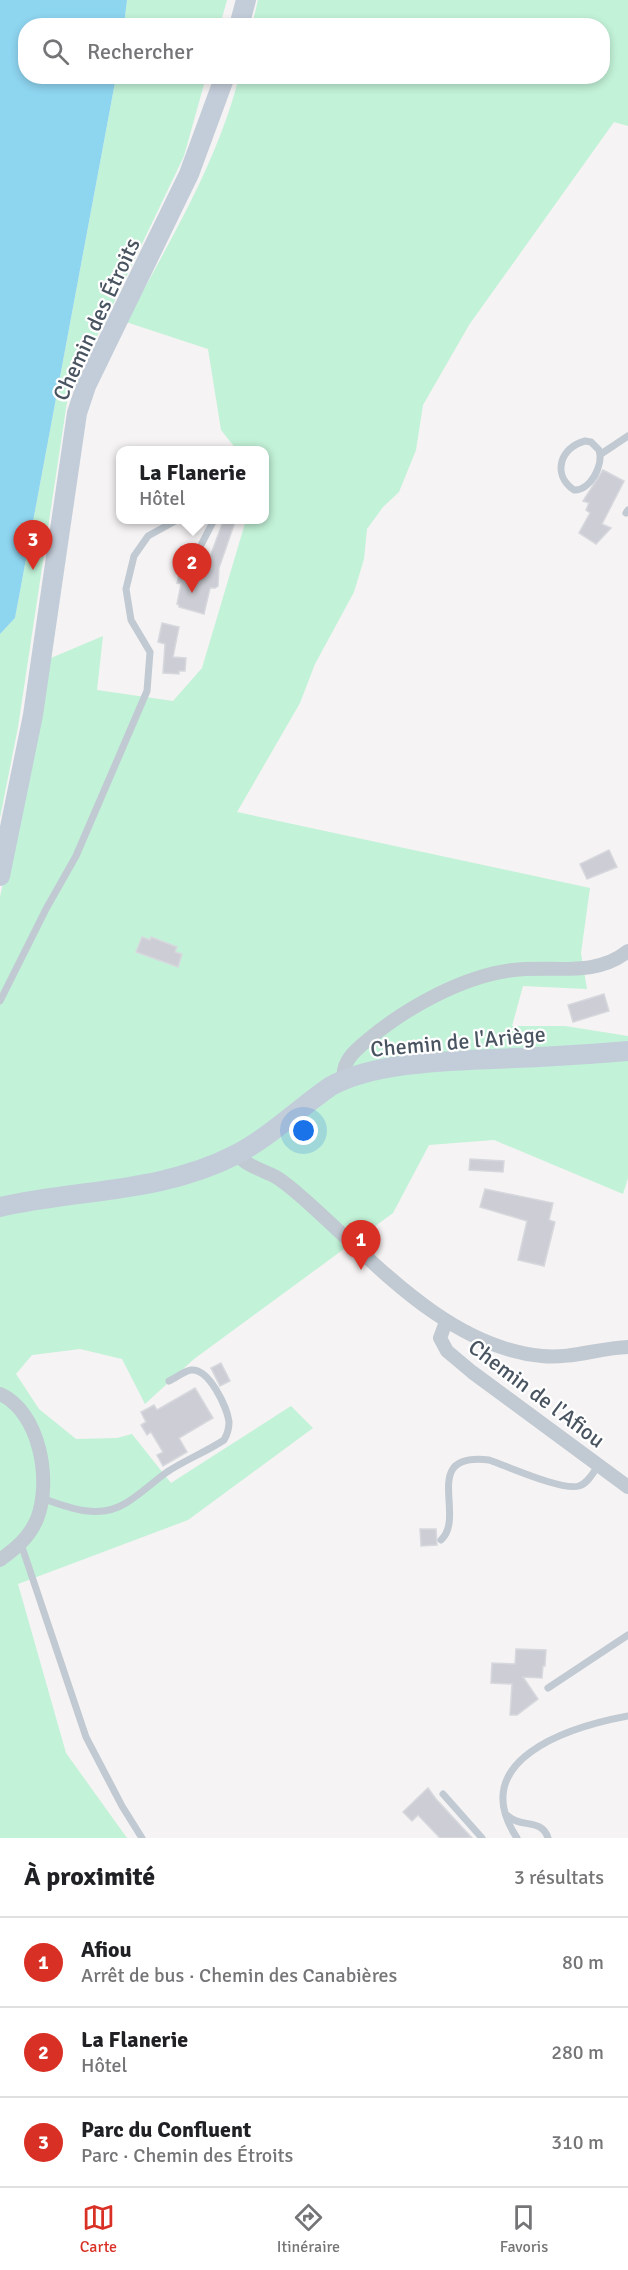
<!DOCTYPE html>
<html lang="fr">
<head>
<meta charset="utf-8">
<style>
	:root { --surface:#fff; --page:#f2f2f2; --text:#202124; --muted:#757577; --line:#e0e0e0; --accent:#d93025 }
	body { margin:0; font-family:Signika,sans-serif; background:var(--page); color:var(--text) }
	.you { position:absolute; left:304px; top:1131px; width:21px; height:21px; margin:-15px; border:4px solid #fff; border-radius:50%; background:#1a73e8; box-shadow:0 0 0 9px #1a73e833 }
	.badge { display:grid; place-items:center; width:39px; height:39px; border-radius:50%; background:var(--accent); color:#fff; font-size:20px; font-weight:700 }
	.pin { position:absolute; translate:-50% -50px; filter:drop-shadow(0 2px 3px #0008) }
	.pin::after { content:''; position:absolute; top:32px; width:21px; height:18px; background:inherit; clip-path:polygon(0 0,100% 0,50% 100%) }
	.popup { position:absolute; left:116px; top:446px; width:153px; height:78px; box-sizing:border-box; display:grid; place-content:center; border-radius:12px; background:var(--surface); filter:drop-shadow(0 2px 4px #0005); font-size:20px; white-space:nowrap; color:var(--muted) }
	.popup b { font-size:22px; color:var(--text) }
	.popup::after { content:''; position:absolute; left:50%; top:100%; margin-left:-12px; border:12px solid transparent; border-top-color:var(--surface) }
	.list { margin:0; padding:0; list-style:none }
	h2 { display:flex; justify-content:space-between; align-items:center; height:78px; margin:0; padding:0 24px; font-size:26px }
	h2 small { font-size:20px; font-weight:400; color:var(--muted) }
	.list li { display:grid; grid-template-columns:39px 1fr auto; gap:18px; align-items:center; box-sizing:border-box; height:90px; padding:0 24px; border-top:2px solid var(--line) }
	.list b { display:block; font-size:22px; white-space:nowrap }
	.list p { margin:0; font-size:20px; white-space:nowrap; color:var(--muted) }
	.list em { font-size:20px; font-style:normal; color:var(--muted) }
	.icon { flex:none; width:33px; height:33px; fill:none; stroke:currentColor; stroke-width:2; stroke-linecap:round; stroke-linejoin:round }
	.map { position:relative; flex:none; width:628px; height:1838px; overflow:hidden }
	.search { position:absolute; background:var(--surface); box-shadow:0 3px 9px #0003; left:18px; right:18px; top:18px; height:66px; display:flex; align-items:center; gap:15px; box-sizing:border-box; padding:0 21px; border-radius:24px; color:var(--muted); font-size:22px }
	.sheet { height:348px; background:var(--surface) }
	nav { display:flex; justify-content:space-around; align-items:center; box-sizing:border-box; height:84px; border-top:2px solid var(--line); background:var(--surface); font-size:16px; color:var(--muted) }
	nav a { display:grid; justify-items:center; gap:3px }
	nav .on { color:var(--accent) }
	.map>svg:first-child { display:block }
	.green { fill:#c2f2d8 }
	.water { fill:#8ed5f0 }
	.building { fill:#cdced5; stroke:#d7d8de; stroke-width:1.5 }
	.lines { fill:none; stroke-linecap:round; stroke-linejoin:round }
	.lane { stroke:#c1c9d2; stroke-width:7 }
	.street { stroke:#c1c9d2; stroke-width:14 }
	.secondary { stroke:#c3cdd9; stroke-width:20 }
	.labels { text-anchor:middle; stroke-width:4.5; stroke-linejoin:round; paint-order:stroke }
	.street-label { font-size:22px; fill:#495461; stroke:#fff }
</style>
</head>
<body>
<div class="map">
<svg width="628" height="1838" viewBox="0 0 628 1838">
	<rect width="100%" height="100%" fill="#f5f3f3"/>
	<g class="green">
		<polygon points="127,0 227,0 220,25 124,26"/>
		<path d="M258 0H628V126L614 122 469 325 423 405 416 450 399 492 383 507 367 529 364 559 354 592 315 664 300 703 237 812 590 888 581 953 587 989 523 986 512 1026H565L628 1036V1178L623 1194 494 1140 429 1145 393 1213 194 1359 145 1404 122 1359 80 1349 32 1355 16 1374 39 1409 76 1439 117 1438 132 1434 171 1483 291 1406 313 1428 188 1520 18 1584 66 1753 127 1838H0V897L51 658 103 636 97 690 173 701 202 668 246 520H264V450H237L221 430 208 349 126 322C168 244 217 164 239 77L602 76V26L252 25Z"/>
		<polygon points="116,77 206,77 184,156 107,317 77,374 67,402 18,727 0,818 0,634 15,618"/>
	</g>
	<polygon class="water" points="0,0 127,0 124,25 26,26 26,76 116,77 15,618 0,634"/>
	<g class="building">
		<polygon points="603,470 624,481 602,524 611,528 596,544 579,533 590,513 586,510 589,503 583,501"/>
		<polygon points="224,519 236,519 219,568 218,586 215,588 210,588 204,614 179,607 179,605 177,604 181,584 177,583 182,562 195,565 198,560 208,562"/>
		<polygon points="162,623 179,627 173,657 186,658 185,671 179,671 179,674 163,673 165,644 158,642"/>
		<polygon points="609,850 617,867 587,879 580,864"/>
		<polygon points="142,937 150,940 151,937 177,947 175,952 182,954 178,967 136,952"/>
		<polygon points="604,994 609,1011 573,1022 568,1005"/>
		<polygon points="470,1159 504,1161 503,1172 469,1170"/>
		<polygon points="485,1189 553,1203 549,1220 555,1222 544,1266 518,1260 527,1221 480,1207"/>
		<polygon points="221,1363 230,1381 220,1386 211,1368"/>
		<polygon points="195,1388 213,1418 179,1438 187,1452 163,1466 157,1455 163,1452 151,1432 147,1435 141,1425 146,1422 141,1412 154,1405 157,1410"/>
		<polygon points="420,1529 436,1529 437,1545 421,1546"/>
		<polygon points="516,1649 546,1650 545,1666 543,1666 542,1678 523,1677 538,1699 517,1715 510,1715 512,1684 491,1683 492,1663 515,1664"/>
		<polygon points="428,1788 436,1799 472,1838 440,1838 418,1815 412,1821 403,1812"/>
	</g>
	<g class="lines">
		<g class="lane">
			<path d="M585 441 591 442 599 450C604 465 590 491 574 490 551 474 561 447 585 441Z"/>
			<polyline points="601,454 628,436"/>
			<polyline points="626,513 628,510"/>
			<polyline points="201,545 214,520"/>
			<polyline points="0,1001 46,909 76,856 147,691 150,652 131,620 126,589 134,556 148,536 177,520"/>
			<path d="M42 1498C69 1508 99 1520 126 1503 141 1494 153 1482 167 1472 185 1460 206 1452 224 1440 227 1435 229 1428 229 1422 227 1407 209 1368 191 1370 184 1371 176 1378 169 1381"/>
			<path d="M441 1540C467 1516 419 1452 489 1460 507 1466 562 1491 579 1486 588 1483 593 1473 598 1466"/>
			<polyline points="21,1544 86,1737 122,1806 142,1838"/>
			<polyline points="548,1688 628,1635"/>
			<polyline points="443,1794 482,1838"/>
			<path d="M508 1816C520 1828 542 1818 548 1838"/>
			<path d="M517 1838C465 1760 569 1727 628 1716"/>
		</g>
		<g class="street">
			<path d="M344 1079C341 1061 357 1049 369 1039 407 1007 464 976 513 970 552 965 595 978 628 951"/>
			<path d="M237 1154C246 1166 263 1170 276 1177 286 1183 296 1192 305 1200 372 1259 446 1347 542 1356 571 1359 599 1348 628 1347"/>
			<polyline points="446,1322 440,1338 447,1351 472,1372 628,1487"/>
			<path d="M0 1394C40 1412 52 1481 37 1519 29 1538 16 1548 0 1560"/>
		</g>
		<g class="secondary">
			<polyline points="239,26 246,0"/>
			<polyline points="0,876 33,715 77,413 86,386 189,174 225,76"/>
			<path d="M0 1207C79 1189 161 1193 235 1155 270 1137 299 1108 331 1086 379 1060 459 1061 513 1058 551 1057 590 1054 628 1051"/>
		</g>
	</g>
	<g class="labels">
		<g class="street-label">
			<text transform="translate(96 319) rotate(-65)" y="8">Chemin des Étroits</text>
			<text transform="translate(458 1041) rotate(-5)" y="8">Chemin de l'Ariège</text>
			<text transform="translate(537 1393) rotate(37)" y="8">Chemin de l'Afiou</text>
		</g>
	</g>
</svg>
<div class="you"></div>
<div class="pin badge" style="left:361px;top:1270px">1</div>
<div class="pin badge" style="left:192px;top:593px">2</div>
<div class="popup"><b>La Flanerie</b>Hôtel</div>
<div class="pin badge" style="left:33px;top:570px">3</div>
<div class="search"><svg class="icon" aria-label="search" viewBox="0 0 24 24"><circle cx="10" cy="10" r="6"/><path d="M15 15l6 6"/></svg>Rechercher</div>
</div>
<section class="sheet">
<h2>À proximité<small>3 résultats</small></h2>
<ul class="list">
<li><span class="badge">1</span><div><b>Afiou</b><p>Arrêt de bus · Chemin des Canabières</p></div><em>80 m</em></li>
<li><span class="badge">2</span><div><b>La Flanerie</b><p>Hôtel</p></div><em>280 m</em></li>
<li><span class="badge">3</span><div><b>Parc du Confluent</b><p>Parc · Chemin des Étroits</p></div><em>310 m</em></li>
</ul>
</section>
<nav>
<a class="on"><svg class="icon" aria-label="map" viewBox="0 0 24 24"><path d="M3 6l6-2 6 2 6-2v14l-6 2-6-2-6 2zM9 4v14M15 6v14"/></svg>Carte</a>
<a><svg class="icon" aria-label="directions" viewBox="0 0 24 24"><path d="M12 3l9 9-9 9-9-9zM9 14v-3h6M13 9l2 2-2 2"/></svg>Itinéraire</a>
<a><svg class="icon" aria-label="saved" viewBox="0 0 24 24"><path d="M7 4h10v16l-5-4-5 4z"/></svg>Favoris</a>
</nav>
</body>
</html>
